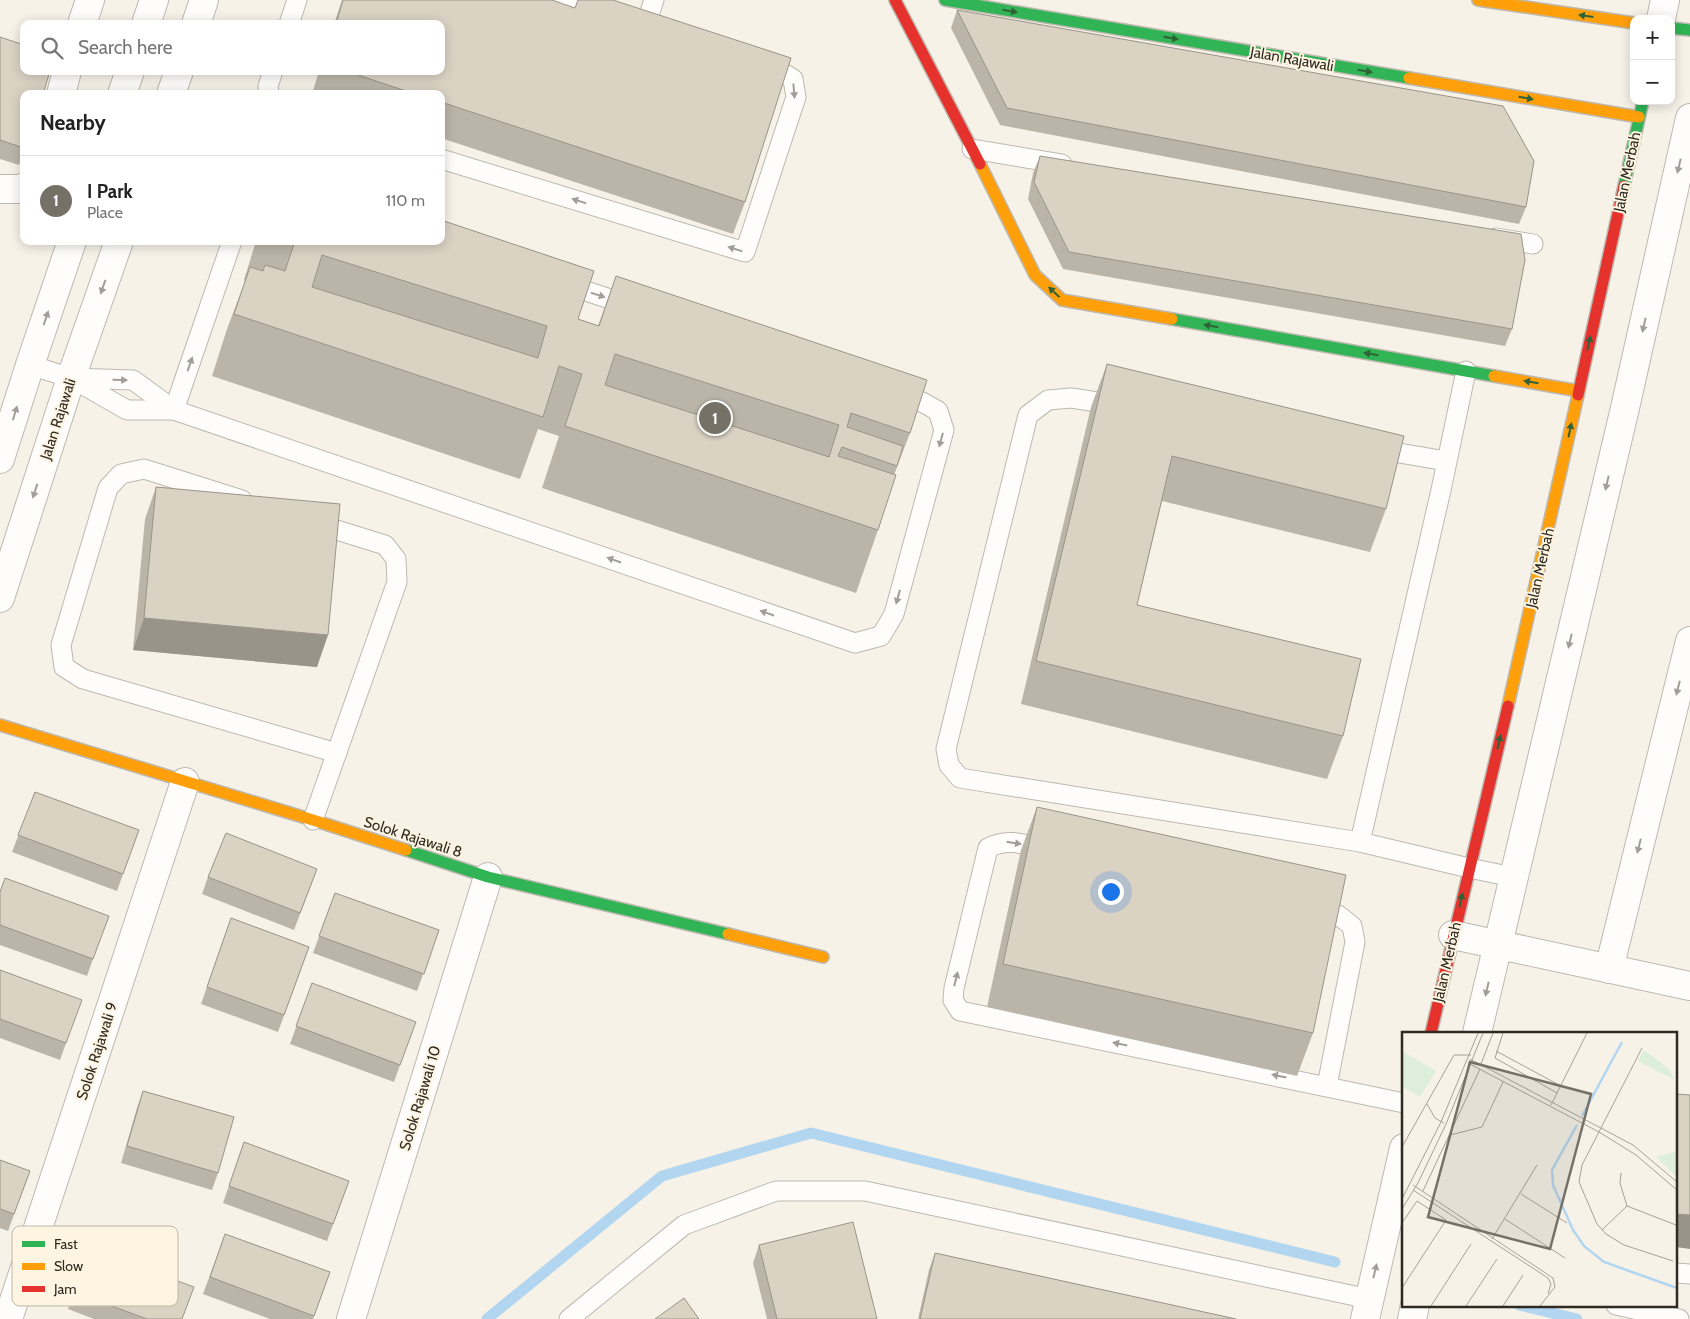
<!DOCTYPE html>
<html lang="en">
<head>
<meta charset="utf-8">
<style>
	:root { --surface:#fff; --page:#f6f6f6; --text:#222; --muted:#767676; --line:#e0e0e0; --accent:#757167 }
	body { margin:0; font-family:Cabin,sans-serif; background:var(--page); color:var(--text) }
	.controls { position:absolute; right:15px; top:15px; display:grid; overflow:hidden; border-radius:10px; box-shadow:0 2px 12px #0003 }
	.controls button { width:45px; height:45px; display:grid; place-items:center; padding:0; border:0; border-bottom:1px solid var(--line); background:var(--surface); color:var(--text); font:25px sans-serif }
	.you { position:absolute; left:1110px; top:891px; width:18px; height:18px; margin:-12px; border:4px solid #fff; border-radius:50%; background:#1a73e8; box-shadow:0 0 0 8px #1a73e833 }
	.badge { display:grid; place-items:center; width:32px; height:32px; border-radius:50%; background:var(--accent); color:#fff; font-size:16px; font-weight:700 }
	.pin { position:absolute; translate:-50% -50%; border:2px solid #fff; box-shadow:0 1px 5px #0006 }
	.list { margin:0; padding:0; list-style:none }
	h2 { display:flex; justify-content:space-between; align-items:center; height:65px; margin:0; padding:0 20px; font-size:21px }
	h2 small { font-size:16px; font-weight:400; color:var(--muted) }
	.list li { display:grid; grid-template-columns:32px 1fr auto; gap:15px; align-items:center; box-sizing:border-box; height:90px; padding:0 20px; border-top:1px solid var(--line) }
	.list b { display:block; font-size:19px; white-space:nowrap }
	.list p { margin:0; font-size:16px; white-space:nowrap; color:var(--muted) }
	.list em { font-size:16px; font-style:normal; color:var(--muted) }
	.icon { flex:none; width:28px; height:28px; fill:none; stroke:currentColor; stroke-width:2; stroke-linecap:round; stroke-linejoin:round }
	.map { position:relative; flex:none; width:1690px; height:1319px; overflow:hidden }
	.search { position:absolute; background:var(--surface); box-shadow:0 2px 12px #0003; left:20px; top:20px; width:425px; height:55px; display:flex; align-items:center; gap:12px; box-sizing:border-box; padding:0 18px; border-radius:10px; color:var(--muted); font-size:19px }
	.panel { position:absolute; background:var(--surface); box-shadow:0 2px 12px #0003; left:20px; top:90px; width:425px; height:155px; border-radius:10px }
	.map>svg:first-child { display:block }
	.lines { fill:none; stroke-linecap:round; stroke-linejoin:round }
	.stream { stroke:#b2d6f0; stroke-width:11 }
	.lane-casing { stroke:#bdb9b0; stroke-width:21 }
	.street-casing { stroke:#bdb9b0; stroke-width:30 }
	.fast-casing { stroke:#bdb9b0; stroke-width:14 }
	.slow-casing { stroke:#bdb9b0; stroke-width:14 }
	.jam-casing { stroke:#bdb9b0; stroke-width:14 }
	.lane { stroke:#fefdfc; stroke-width:19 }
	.street { stroke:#fefdfc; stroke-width:28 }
	.fast { stroke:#30b455; stroke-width:11 }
	.slow { stroke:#ff9f0a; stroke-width:11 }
	.jam { stroke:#e5322d; stroke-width:11 }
	.wall { fill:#bbb5a9 }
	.shaded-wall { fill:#999489 }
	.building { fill:#dad3c4; stroke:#999489; fill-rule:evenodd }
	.oneway { fill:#2f6236 }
	.oneway2 { fill:#a19e9a }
	.labels { text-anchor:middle; stroke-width:4; stroke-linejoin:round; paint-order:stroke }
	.street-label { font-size:15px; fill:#2f2b22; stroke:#fdf4e2 }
	.inset-river { fill:none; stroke:#b2d6f0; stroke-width:2.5 }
	.inset-road { fill:none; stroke:#a7a299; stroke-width:1 }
	.view { fill:#757167; fill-opacity:0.15; stroke:#757167; stroke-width:2.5 }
	.inset-edge { fill:none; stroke:#2f2b22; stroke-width:2.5 }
	.key { fill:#fdf4e2; stroke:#bfb8a8; stroke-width:1 }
	.key-label { font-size:14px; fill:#2f2b22 }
</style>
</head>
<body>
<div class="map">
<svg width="1690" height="1319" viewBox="0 0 1690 1319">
	<rect width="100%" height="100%" fill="#f7f2e8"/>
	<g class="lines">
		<g class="stream">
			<polyline points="1519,1305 1577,1319"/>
			<polyline points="487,1319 662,1176 811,1133 1335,1262"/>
		</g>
		<defs>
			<g id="lane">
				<polyline points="542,0 578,7 599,13"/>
				<polyline points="289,24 297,0"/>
				<polyline points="645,27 654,0"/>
				<polyline points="269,94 268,86 273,71"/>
				<polyline points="972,149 1062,164"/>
				<polyline points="441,159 745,252 796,97 793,79 777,69 764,64"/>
				<polyline points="1496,238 1533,244"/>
				<polyline points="562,283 631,306"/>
				<polyline points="30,365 71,378 127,410 174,410"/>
				<polyline points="71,378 133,380 174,410 855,643 881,636 894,614 944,430 938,411 922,402 897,393"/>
				<polyline points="1117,405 1071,398 1048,400 1028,415 946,749 949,765 960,778 1360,842 1469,868 1513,877"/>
				<polyline points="174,410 232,241"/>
				<polyline points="1376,449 1446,461"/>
				<polyline points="242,500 144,469 121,474 108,488 61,645 64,667 83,679 337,753"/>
				<polyline points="313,820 397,582 396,559 385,545 314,523"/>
				<polyline points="1360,842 1441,490 1466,371"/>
				<path d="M1047 850C1027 845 1008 837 988 848L954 988 953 1000 960 1011 1404 1103"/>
				<polyline points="1313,910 1338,915 1352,926 1355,942 1327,1086"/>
				<polyline points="1676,1273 1690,1274"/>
				<polyline points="1616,1305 1679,1319"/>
				<polyline points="569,1319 684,1225 776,1191 865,1191 1369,1299"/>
			</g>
			<g id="street">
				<polyline points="1661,19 1665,0"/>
				<polyline points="82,24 90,0"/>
				<polyline points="146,24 154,0"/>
				<polyline points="196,24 204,0"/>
				<polyline points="61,94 67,71"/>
				<polyline points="122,94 130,71"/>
				<polyline points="171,94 179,71"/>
				<polyline points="0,189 21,189 24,187"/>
				<polyline points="0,459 30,365 72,241"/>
				<polyline points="0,598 71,378 119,241"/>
				<polyline points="1453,935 1690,986"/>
				<polyline points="1609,969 1690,641"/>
				<polyline points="1477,1033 1625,408 1690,118"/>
				<polyline points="8,1319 185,782"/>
				<polyline points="351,1319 488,877"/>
				<polyline points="1365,1319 1404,1148"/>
				<polyline points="1412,1319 1415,1305"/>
			</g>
			<g id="fast">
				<polyline points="945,0 1409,78"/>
				<polyline points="1671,28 1690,30"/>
				<polyline points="1624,186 1643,101"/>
				<polyline points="1172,319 1494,376"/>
				<polyline points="406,850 488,877 728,934"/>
			</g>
			<g id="slow">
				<polyline points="1478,0 1634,23"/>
				<polyline points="1409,78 1639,117"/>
				<polyline points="980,164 1035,275 1062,300 1172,319"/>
				<polyline points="1494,376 1579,391"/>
				<polyline points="1508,706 1578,395"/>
				<polyline points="0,725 313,820 406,850"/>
				<polyline points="728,934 823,957"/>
			</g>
			<g id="jam">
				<polyline points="895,0 980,164"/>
				<polyline points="1578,395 1624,186"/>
				<polyline points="1431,1033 1508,706"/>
			</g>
		</defs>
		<use href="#lane" class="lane-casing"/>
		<use href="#street" class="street-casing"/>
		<use href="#fast" class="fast-casing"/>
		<use href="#slow" class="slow-casing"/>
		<use href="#jam" class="jam-casing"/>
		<use href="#lane" class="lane"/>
		<use href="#street" class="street"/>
		<use href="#fast" class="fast"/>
		<use href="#slow" class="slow"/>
		<use href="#jam" class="jam"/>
	</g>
	<g class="wall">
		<polygon points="342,0 552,0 745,202 733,234 441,138 441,94 312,94 319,71 441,71 441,24 334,24"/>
		<polygon points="957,10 1526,207 1519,224 1000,125 951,28"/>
		<polygon points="0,37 24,94 24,151 19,165 0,159"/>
		<polygon points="1040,156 1512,329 1505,346 1063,269 1028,199 1033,173"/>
		<polygon points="256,241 441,241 578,319 598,326 616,276 910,433 894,475 878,530 856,593 542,488 559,436 538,429 520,479 212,376 227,329 245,281 244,280"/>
		<polygon points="1107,364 1386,509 1370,552 1162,501 1137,605 1343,736 1327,779 1021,704 1091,407"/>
		<polygon points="156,487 317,667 133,650 145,519"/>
		<polygon points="35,792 123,874 117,891 12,852"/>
		<polygon points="1037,807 1313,1033 1297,1076 987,1007 1021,850"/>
		<polygon points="317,869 294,930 202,894 208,877"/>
		<polygon points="0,891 93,959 87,976 0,945"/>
		<polygon points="335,893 439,930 417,991 313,953"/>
		<polygon points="231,918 309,947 278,1032 201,1004"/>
		<polygon points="0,970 66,1043 60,1060 0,1038"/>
		<polygon points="312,983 400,1065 394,1082 290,1044"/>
		<polygon points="143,1091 218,1173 212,1190 121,1163 137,1108"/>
		<polygon points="244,1142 349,1181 327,1241 223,1203"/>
		<polygon points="0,1160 30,1171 8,1231 0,1228"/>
		<polygon points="225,1234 330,1272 313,1319 270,1319 203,1294"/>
		<polygon points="759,1245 877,1319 767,1319 753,1263"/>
		<polygon points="90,1249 182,1319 94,1319 68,1309"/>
		<polygon points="935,1253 1236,1319 918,1319 929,1270"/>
	</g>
	<g class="shaded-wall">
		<polygon points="144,618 328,635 317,667 133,650"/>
		<polygon points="1676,1214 1690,1215 1690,1249 1676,1247"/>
	</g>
	<g class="building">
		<polygon points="343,0 552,0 575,8 578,0 613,0 791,58 745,202 441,102 441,94 415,94 346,71 441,71 441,24 336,24"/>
		<polygon points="957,10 1503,106 1534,161 1526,207 1007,108"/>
		<polygon points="0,37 24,45 24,71 50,71 43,94 24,94 24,148 0,140"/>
		<polygon points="1040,156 1521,234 1525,260 1512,329 1069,252 1034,182"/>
		<path d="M441 220 594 271 578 319 599 326 616 276 927 380 910 433 851 413 847 427 903 446 897 466 842 447 838 456 896 475 878 530 565 426 582 374 559 366 543 417 234 314 250 267 263 271 265 265 285 271 295 241H441ZM322 255 547 326 538 358 312 287ZM615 354 839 425 829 457 605 385Z"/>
		<polygon points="1107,364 1404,436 1386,509 1172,456 1137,605 1361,659 1343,736 1036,661"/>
		<polygon points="156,487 340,504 328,635 144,618"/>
		<polygon points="35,792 139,830 123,874 18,835"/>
		<polygon points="1037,807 1346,875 1313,1033 1003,964"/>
		<polygon points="226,833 317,869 300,913 208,877"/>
		<polygon points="5,878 109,916 93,959 0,925 0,892"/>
		<polygon points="335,893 439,930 424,974 319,936"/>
		<polygon points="231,918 309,947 284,1015 207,987"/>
		<polygon points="0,970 82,1000 66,1043 0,1019"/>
		<polygon points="312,983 416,1022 400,1065 296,1026"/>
		<polygon points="143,1091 234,1117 218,1173 127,1146"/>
		<polygon points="1676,1094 1690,1095 1690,1215 1676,1214"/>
		<polygon points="244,1142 349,1181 333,1224 229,1186"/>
		<polygon points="0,1160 30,1171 14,1214 0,1209"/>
		<polygon points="853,1222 877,1319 777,1319 759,1245"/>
		<polygon points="225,1234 330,1272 314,1316 210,1277"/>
		<polygon points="90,1249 194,1287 182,1319 147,1319 74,1292"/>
		<polygon points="935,1253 1236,1319 920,1319"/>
		<polygon points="684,1298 699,1319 655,1319"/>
	</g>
	<defs><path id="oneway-solid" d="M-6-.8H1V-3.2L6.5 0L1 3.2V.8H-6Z" transform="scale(1.25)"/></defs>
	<g class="oneway">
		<use href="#oneway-solid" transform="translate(1010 11) rotate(10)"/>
		<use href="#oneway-solid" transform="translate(1586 16) rotate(-172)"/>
		<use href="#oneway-solid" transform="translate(1171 38) rotate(10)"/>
		<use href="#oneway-solid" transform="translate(1365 71) rotate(10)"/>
		<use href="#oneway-solid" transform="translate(1526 98) rotate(10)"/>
		<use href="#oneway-solid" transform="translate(1054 292) rotate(-137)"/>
		<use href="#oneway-solid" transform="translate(1211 326) rotate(-170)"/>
		<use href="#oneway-solid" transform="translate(1589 343) rotate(-78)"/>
		<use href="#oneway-solid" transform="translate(1371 354) rotate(-170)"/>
		<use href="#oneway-solid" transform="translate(1531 382) rotate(-170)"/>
		<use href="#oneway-solid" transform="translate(1570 430) rotate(-78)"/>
		<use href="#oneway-solid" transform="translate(1499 742) rotate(-77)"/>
		<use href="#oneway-solid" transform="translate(1461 900) rotate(-77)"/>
	</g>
	<g class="oneway2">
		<use href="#oneway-solid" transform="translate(794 91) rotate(85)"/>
		<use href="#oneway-solid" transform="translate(1679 166) rotate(103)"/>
		<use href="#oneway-solid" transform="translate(579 201) rotate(-163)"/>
		<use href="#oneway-solid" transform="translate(735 249) rotate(-163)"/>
		<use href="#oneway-solid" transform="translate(103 287) rotate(109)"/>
		<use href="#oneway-solid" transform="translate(598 295) rotate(18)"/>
		<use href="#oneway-solid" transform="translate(46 318) rotate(-71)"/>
		<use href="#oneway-solid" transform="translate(1644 325) rotate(103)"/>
		<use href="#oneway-solid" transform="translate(190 364) rotate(-71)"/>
		<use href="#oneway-solid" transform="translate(120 380) rotate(2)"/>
		<use href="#oneway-solid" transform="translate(15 413) rotate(-73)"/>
		<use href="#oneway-solid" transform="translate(941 440) rotate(105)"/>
		<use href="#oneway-solid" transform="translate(1607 483) rotate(103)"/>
		<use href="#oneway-solid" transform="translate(35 491) rotate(108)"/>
		<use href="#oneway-solid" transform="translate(614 560) rotate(-161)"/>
		<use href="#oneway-solid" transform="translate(898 597) rotate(105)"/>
		<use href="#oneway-solid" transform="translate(767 613) rotate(-161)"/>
		<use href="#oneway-solid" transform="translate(1570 641) rotate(103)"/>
		<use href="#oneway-solid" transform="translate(1678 688) rotate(104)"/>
		<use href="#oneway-solid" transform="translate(1014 843) rotate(9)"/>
		<use href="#oneway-solid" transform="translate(1639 846) rotate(104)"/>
		<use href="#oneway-solid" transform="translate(956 979) rotate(-76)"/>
		<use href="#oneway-solid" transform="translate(1487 989) rotate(103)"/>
		<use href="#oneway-solid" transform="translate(1120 1044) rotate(-168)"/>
		<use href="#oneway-solid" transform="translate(1279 1076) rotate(-168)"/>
		<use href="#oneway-solid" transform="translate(1375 1271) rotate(-77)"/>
	</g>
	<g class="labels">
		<g class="street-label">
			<text transform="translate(1292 59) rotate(10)" y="5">Jalan Rajawali</text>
			<text transform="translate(1627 172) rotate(-78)" y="5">Jalan Merbah</text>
			<text transform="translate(58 419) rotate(-72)" y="5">Jalan Rajawali</text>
			<text transform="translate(1540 568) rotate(-77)" y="5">Jalan Merbah</text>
			<text transform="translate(413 837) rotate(18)" y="5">Solok Rajawali 8</text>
			<text transform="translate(1447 962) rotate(-77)" y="5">Jalan Merbah</text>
			<text transform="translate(97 1051) rotate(-72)" y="5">Solok Rajawali 9</text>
			<text transform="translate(420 1098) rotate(-73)" y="5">Solok Rajawali 10</text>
		</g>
	</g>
	<g transform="translate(1402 1032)">
		<rect width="275" height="275" fill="#f7f2e8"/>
		<path d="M242 18 266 36 273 48 236 29ZM0 19 34 39 18 65 0 55ZM275 119V142L273 143 254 125Z" fill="#ddefda"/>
		<path class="inset-river" d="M180 84 220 10M175 93 150 138 151 153 171 198 182 214 202 230 275 256"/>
		<path class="inset-road" d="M101 1 93 26 155 61M240 16 180 133 177 150 195 192 204 202 222 213 271 229M94 19 159 54M68 27 231 113 275 150M66 31 197 100 234 123 275 158M79 32 91 1M25 72 33 86 42 91M149 73 185 1M48 103 80 95 101 50M0 115 52 23H69M219 141 218 151 225 174 274 193M11 153 151 246 153 255 138 274M11 158 146 246 149 252 146 262M21 159 78 37M119 162 165 191M0 167 39 90 76 1M0 177 16 151 44 92 81 1M103 187 163 226M0 191 15 169 44 188 0 256M200 198 225 174M90 207 135 133M29 274 69 212M64 274 95 227M101 274 121 243"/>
		<path class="view" d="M68 30 189 62 148 217 26 185Z"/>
		<rect width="275" height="275" class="inset-edge"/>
	</g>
	<rect x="12" y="1226" width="166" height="80" rx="8" class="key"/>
	<rect x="22" y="1241" width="23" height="6" fill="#30b455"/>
	<rect x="22" y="1263" width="23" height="7" fill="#ff9f0a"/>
	<rect x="22" y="1286" width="23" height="6" fill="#e5322d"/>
	<g class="key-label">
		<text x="54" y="1249">Fast</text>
		<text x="54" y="1271">Slow</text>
		<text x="54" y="1294">Jam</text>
	</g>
</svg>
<div class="controls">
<button>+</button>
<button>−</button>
</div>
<div class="you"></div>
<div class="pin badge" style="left:715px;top:418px">1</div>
<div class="search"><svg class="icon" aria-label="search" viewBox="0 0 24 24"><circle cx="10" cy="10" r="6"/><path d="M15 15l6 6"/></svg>Search here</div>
<section class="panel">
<h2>Nearby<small></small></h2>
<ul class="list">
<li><span class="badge">1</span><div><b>I Park</b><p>Place</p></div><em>110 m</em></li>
</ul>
</section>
</div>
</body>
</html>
